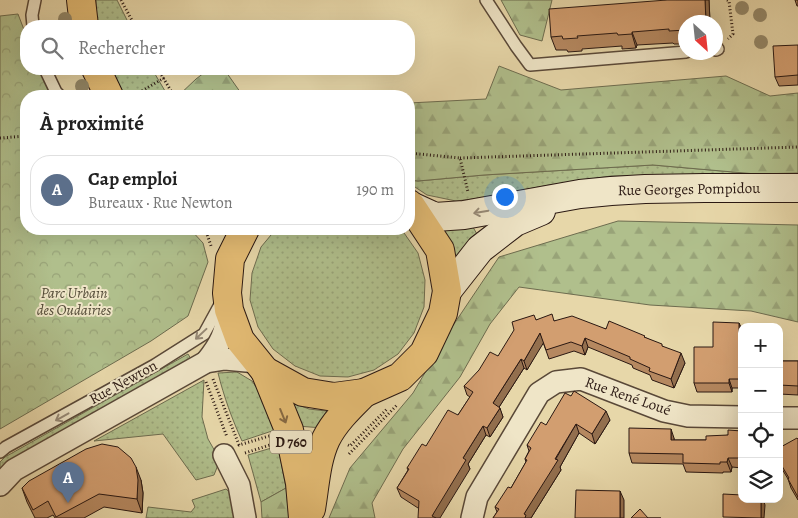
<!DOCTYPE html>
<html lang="fr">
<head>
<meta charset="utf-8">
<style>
	:root { --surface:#fff; --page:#f6f6f6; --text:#222; --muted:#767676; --line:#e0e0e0; --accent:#8f2418 }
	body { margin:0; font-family:Alegreya,serif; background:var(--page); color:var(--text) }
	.controls { position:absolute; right:15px; bottom:15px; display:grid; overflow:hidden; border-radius:10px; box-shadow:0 5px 20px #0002 }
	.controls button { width:45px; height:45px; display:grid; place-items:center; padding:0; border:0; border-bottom:1px solid var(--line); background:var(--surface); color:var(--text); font:25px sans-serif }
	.compass { position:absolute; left:678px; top:15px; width:45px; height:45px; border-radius:50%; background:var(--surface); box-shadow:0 5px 20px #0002; rotate:153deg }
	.you { position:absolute; left:504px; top:196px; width:18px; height:18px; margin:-12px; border:4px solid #fff; border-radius:50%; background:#1a73e8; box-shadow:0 0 0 8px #1a73e833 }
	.badge { display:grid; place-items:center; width:32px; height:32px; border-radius:50%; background:var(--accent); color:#fff; font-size:16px; font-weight:700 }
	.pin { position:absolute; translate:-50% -41px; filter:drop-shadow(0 1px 2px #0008) }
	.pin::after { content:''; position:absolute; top:26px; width:18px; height:15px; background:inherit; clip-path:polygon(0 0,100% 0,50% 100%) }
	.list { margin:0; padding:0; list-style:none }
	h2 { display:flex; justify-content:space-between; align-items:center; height:65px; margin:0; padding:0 20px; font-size:21px }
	h2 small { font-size:16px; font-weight:400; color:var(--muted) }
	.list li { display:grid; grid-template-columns:32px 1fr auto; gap:15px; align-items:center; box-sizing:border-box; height:70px; margin:0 10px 10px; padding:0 10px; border:1px solid var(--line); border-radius:20px }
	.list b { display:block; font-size:19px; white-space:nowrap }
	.list p { margin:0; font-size:16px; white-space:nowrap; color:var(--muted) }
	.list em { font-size:16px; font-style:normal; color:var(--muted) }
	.icon { flex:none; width:28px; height:28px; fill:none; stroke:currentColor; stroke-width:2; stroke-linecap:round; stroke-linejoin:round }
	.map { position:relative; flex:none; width:798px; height:518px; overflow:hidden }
	.search { position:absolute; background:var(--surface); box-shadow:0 5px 20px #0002; left:20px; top:20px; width:395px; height:55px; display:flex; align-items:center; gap:12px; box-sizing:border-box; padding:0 18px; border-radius:20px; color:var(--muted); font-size:19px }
	.panel { position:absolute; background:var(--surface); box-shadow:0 5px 20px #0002; left:20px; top:90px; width:395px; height:145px; border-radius:20px }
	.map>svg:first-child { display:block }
	.grass { fill:url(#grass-dots); stroke:#6d6c4f }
	.forest { fill:url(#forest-firs); stroke:#6d6c4f }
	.park { fill:url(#park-crowns); stroke:#6d6c4f }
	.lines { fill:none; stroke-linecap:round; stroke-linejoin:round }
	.lane-casing { stroke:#594838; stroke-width:14 }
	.street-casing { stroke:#594838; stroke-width:24 }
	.secondary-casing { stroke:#2a1812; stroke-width:30 }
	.primary-casing { stroke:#2a1812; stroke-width:30 }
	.path { stroke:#2a1812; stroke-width:3; stroke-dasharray:1 2.5; stroke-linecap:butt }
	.lane { stroke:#efe5c7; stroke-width:11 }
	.street { stroke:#efe5c7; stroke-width:21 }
	.secondary { stroke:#efe5c7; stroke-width:28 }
	.primary { stroke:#e4bc74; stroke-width:28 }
	.tree { fill:#95896a }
	.wall { fill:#b58860; stroke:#2a1812 }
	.shaded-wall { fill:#936f4e; stroke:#2a1812 }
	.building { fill:#d29e70; stroke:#2a1812 }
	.oneway { stroke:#968976 }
	.oneway2 { stroke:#876a43 }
	.labels { text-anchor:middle; stroke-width:4; stroke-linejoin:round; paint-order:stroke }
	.shield { fill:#efe5c7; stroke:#655648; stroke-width:1 }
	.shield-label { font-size:14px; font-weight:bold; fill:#2a1812 }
	.street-label { font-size:15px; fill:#2a1812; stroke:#efe5c7 }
	.park-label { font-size:15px; font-style:italic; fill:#524a37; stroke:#efe5c7 }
</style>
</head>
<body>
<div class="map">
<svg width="798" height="518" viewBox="0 0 798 518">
	<defs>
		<pattern id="grass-dots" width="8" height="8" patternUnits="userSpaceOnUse" patternTransform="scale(1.25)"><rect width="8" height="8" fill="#b0bf8c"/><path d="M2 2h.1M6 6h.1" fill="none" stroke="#98a378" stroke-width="1.8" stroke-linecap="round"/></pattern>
		<pattern id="forest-firs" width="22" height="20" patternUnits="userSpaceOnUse" patternTransform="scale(1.25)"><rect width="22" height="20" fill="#b0bf8c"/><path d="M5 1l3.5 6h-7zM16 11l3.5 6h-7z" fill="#98a378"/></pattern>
		<pattern id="park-crowns" width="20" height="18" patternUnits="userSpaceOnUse" patternTransform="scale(1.25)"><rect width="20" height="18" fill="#b0bf8c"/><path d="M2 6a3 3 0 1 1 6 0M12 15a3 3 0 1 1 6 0" fill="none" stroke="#98a378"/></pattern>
	</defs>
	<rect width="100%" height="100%" fill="#e7d7a9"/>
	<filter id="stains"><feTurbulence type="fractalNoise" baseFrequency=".004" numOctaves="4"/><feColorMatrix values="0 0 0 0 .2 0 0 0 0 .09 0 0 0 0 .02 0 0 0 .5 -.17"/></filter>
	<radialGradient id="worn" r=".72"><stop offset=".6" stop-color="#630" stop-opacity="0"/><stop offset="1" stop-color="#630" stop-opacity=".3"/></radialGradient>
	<g class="grass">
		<polygon points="96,0 117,0 130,26 96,26"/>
		<polygon points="109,69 152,69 168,96 145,96 119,91"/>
		<polygon points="653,165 756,174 611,176 549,185 481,198 456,201 427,195 409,183 409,180 418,181 484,175"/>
		<path d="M470 222 481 241 457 265C453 250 449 237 440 224Z"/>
		<polygon points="276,229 400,229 402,230 418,253 425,280 424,307 414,333 398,354 374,370 348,377 320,376 295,366 273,349 258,327 250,300 252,273 261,247"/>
		<polygon points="188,354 191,359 0,470 0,462 5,457"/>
		<path d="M237 372 252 381 266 401 278 429 242 441C232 419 224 397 218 373Z"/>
		<polygon points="204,380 202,417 208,439 220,460 214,475 196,480 163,434 94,441"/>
		<polygon points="288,401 309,409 334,412 323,428 297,426"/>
		<polygon points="278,446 286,488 261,502 248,455"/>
		<polygon points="226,489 233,495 238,518 146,518 148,507 191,512 195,507 192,500"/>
	</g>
	<g class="forest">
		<polygon points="501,0 552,0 542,41 520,35"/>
		<polygon points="499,66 561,90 726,76 770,96 798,93 798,173 756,174 653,165 484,175 418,181 409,180 409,103 486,99"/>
		<polygon points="209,69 224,69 243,96 178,96 196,79"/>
		<polygon points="618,221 798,225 798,322 751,311 650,305 519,287 490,324 460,377 403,449 372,503 375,518 329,518 350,468 413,393 452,327 499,257"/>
		<polygon points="286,488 289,518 262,518 261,502"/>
	</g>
	<polygon class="park" points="18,14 26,35 26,69 40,69 55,96 26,96 26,229 190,229 203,243 208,262 188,316 151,341 0,429 0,16"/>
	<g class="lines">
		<defs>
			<g id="lane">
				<polyline points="486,0 516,46 530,65 686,52"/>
				<polyline points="33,26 32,15 35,0"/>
				<polyline points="716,50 718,49"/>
				<polyline points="45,69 56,92 60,96"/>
				<polyline points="0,452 6,447 155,365 204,334 222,301"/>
			</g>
			<g id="street">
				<path d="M206 362C222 342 224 335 229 310"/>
				<polyline points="779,418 798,418"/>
				<polyline points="224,455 239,485 245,518"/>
				<polyline points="0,485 14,470 206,362 225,359 257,362"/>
				<polyline points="472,518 477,497 539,393 556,382 581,379 664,411 688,416 742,417"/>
			</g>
			<g id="secondary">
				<polyline points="411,206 435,217 464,215 580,194 611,191 645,189 704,188 798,188"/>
				<polyline points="447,291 480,249 515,222 541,211"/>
			</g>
			<g id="primary">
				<polyline points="81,0 84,26"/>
				<polyline points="96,69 109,96"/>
				<polyline points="245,229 230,259 227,293 229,310 240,340 265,371 303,392 334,397 364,393 400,377 424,353 443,313 447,291 440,250 411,206 409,204"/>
				<polyline points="265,371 289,430 300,483 303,518"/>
				<path d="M311 509C315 486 316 460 326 439 335 421 350 407 364 393"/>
			</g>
		</defs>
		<use href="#lane" class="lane-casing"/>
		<use href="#street" class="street-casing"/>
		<use href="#secondary" class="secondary-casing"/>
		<use href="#primary" class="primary-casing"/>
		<g class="path">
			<polyline points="121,0 135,26"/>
			<polyline points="727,0 729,1 733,34 728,39"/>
			<polyline points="158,69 174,96"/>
			<polyline points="133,96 164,78"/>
			<polyline points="0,138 26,136"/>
			<polyline points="409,153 460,158 468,192"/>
			<polyline points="460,158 798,147"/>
			<polyline points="204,229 206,231 211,246"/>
			<polyline points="213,379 239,445 269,436"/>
			<polyline points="206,382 227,437"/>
			<polyline points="348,445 350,446 388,408"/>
			<polyline points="245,453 270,445"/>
			<polyline points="349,454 398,404"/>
		</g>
		<use href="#lane" class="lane"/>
		<use href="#street" class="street"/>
		<use href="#secondary" class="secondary"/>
		<use href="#primary" class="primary"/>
	</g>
	<g class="tree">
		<circle cx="742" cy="8" r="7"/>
		<circle cx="760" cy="15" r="7"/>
		<circle cx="65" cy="19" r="7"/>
		<circle cx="761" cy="42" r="7"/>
		<circle cx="82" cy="86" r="7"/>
	</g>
	<g class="wall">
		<polygon points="667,0 709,0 710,22 686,22 686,44 674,44 673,43 637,45 636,48 622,49 622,46 582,49 582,51 568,52 567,50 556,50 551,37"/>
		<polygon points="795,0 798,0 798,6 797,6"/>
		<polygon points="798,45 798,85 779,86 775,77"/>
		<polygon points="536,320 554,321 606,329 646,338 662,346 685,363 674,388 652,380 650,375 633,368 632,365 588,347 585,355 574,351 549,359 543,342 527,370 524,368 499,407 503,417 490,437 486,435 468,464 470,469 418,508 401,497 397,488 408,470 407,468 426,446 458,415 470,397 467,395 464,386 498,356"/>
		<polygon points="739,323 742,330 742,388 732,388 732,392 697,392 694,383 713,347"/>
		<polygon points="779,361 798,361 798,395 779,394"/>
		<polygon points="610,420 595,444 579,433 560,467 561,470 531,518 493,518 497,512 495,507 511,488 526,462 525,459 529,451 527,445 546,425"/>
		<polygon points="742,431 742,468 732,467 731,472 723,472 723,473 686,472 683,464 632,463 629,453 674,438 674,440 706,440 728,435"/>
		<polygon points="798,439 798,500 791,488 788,479 779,464 779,448"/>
		<polygon points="141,480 143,493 142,513 104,507 84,518 55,518 53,515 47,518 35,518 27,502 22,488"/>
	</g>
	<g class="shaded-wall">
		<polygon points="705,0 709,0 710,22 706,22"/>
		<polygon points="632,32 637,45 636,48 632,34"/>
		<polygon points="739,323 742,330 742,360 739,353"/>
		<polygon points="540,333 544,342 527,370 524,361"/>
		<polygon points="585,338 588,347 585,355 582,346"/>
		<polygon points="681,353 685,363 674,388 671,379"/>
		<polygon points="521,359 524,368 496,412 493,403"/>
		<polygon points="729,379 732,388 732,392 729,383"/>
		<polygon points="500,408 503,417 490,437 487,428"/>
		<polygon points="606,411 610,420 595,444 592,434"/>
		<polygon points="576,424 579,433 560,467 561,470 531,518 525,518 524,514"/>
		<polygon points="483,426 486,435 468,464 470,469 440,518 433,518 432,516 463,458"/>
		<polygon points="671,429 674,438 674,449 671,440"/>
		<polygon points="728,458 732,467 731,472 727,462"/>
		<polygon points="136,467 141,480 143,493 142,513 137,499"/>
		<polygon points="620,491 624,500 624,518 620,518"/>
		<polygon points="761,499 763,499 765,505 764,518 761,518"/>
	</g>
	<g class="building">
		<polygon points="667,0 705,0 706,22 686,22 686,30 669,31 669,29 632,32 632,34 618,35 617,33 577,36 578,38 563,39 562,36 551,37 549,9"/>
		<polygon points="798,45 798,75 775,77 773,46"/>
		<polygon points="552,314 554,321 572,316 606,329 609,321 645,336 644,337 662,344 662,346 681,353 671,379 649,371 650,368 630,359 630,357 585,338 582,346 571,342 546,350 540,333 524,361 521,359 493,403 500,408 487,428 483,426 463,458 466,460 432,516 436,518 418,518 419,501 397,488 409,469 407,468 422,444 426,446 448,410 458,415 473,392 464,386 479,370 490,352 498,356 514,330 512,322 534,315 536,320"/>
		<polygon points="713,322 739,323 739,353 742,353 742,379 729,379 729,383 694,383 694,347 713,347"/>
		<polygon points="779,361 798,361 798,386 779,385"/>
		<polygon points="574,391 606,411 592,434 576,424 555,459 558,460 524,514 526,515 525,518 493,518 499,509 495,507 508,487 511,488 527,460 525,459 531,448 527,445 541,422 546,425 565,393 571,396"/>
		<polygon points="629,428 671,429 671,440 706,440 706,436 728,435 728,430 742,431 742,458 728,458 727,462 720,462 720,464 683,463 683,454 629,453"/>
		<polygon points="797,438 798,439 798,497 788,479 789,478 779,461 779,448"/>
		<polygon points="102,444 118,447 131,458 136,467 138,480 137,499 99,494 56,517 48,501 33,510 22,488 29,481 86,449"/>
		<polygon points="576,490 620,491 620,518 575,518"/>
		<polygon points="723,494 742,495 742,499 761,499 761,518 723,517"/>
		<polygon points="640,509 648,518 661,518 631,518"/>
	</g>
	<defs><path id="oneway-shaft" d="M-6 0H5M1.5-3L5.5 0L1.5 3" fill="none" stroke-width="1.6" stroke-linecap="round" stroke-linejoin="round" transform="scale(1.25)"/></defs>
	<g class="oneway">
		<use href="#oneway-shaft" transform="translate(481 212) rotate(170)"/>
		<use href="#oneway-shaft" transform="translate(201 334) rotate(137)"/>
		<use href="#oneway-shaft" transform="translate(62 417) rotate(151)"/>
	</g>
	<use class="oneway2" href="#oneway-shaft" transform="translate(283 416) rotate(68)"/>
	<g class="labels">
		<rect class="shield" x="270" y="430.5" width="42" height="23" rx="4"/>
		<g class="shield-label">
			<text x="291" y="447">D 760</text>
		</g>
		<g class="street-label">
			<text transform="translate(689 189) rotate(-1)" y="5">Rue Georges Pompidou</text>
			<text transform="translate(123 382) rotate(-29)" y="5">Rue Newton</text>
			<text transform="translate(628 396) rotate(19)" y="5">Rue René Loué</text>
		</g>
		<g class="park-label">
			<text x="74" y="298">Parc Urbain<tspan x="74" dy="17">des Oudairies</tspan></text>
		</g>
	</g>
	<rect width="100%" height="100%" filter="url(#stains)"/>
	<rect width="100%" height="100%" fill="url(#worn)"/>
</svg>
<div class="controls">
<button>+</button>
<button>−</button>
<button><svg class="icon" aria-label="locate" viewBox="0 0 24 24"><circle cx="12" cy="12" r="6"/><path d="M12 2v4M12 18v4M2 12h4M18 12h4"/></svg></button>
<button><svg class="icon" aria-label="layers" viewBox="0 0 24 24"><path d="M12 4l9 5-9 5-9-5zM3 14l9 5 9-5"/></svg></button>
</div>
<svg class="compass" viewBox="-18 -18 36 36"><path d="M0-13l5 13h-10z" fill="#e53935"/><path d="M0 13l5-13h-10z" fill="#767676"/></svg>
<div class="you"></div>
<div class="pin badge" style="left:68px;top:503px;background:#5c6f8a">A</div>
<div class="search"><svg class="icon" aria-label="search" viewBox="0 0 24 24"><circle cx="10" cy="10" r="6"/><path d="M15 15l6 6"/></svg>Rechercher</div>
<section class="panel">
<h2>À proximité<small></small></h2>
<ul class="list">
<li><span class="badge" style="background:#5c6f8a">A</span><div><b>Cap emploi</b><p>Bureaux · Rue Newton</p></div><em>190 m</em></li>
</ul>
</section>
</div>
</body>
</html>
